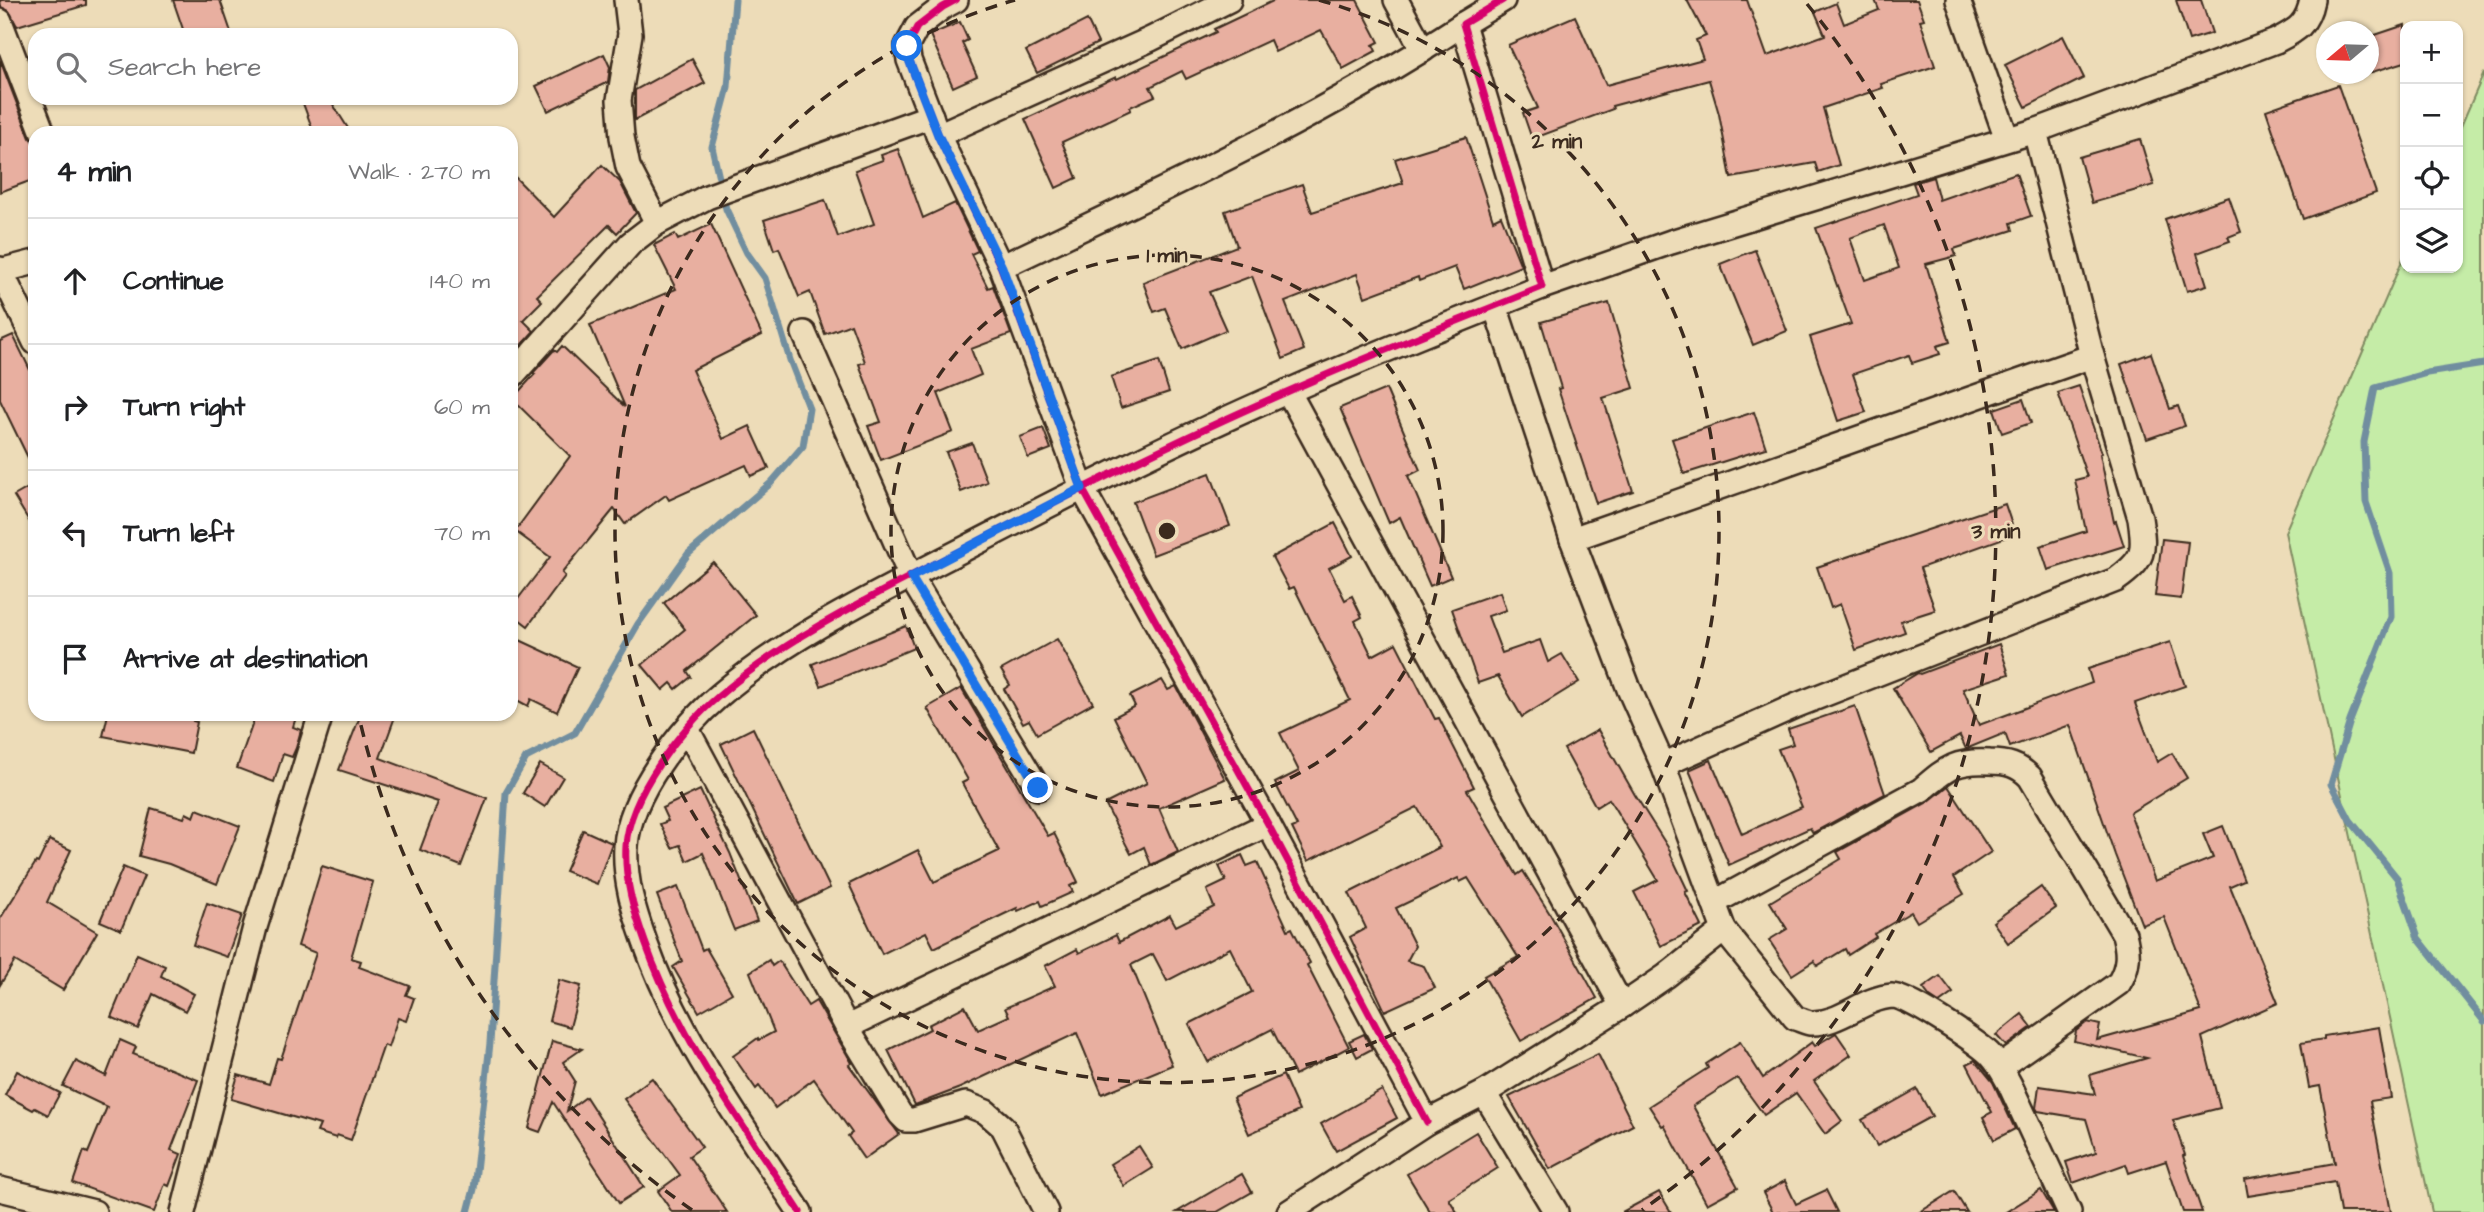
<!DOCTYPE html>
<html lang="en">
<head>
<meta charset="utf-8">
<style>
	:root { --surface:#fff; --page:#f2f2f2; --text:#202124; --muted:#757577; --line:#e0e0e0 }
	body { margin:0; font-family:"Architects Daughter",sans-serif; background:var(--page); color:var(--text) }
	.controls { position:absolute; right:21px; top:21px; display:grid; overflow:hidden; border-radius:14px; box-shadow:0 2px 5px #0004 }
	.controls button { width:63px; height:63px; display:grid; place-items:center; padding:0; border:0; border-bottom:2px solid var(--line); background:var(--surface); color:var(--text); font:35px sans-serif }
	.compass { position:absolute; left:2316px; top:21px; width:63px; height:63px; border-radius:50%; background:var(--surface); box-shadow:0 2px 5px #0004; rotate:251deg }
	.stop { position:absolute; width:21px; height:21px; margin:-16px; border:5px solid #1a73e8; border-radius:50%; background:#fff }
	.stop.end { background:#1a73e8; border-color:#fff; box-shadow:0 2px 7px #0008 }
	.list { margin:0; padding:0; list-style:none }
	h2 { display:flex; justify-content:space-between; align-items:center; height:91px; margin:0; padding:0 28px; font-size:30px }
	h2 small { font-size:23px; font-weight:400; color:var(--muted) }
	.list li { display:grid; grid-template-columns:46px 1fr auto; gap:21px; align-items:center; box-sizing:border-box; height:126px; padding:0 28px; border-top:2px solid var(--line) }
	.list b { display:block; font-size:26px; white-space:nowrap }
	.list em { font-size:23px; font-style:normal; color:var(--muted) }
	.icon { flex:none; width:38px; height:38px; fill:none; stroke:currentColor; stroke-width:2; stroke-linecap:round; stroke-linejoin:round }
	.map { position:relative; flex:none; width:2484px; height:1212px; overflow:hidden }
	.search { position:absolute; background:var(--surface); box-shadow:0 2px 5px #0004; left:28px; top:28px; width:490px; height:77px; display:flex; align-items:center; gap:18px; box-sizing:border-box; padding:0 24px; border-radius:21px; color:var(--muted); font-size:26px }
	.panel { position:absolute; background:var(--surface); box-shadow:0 2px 5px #0004; left:28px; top:126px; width:490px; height:595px; border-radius:21px }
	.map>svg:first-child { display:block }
	.green { fill:#c5eca7; stroke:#808b62; stroke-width:2 }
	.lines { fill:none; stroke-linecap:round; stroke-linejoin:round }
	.stream { stroke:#718e9f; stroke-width:7 }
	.building { fill:#e8afa0; stroke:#3b2a1e; stroke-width:2; fill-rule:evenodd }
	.minor-casing { stroke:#3b2a1e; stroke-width:28 }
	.minor { stroke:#eddcb8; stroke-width:23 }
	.cycleway-casing { stroke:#eddcb8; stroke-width:11 }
	.cycleway { stroke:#d6006c; stroke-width:7 }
	.route { stroke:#1a73e8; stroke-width:9 }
	.ring { fill:none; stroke:#3b2a1e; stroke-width:3.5; stroke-dasharray:12 9 }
	.centre { fill:#3b2a1e; stroke:#eddcb8; stroke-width:3.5 }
	.ring-label { font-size:21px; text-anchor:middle; font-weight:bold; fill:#3b2a1e; stroke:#eddcb8; stroke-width:6; stroke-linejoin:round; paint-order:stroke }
</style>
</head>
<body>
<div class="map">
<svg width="2484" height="1212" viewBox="0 0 2484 1212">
	<rect width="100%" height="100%" fill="#eddcb8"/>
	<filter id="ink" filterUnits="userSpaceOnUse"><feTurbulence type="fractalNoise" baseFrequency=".0143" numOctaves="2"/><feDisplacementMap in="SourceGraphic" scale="14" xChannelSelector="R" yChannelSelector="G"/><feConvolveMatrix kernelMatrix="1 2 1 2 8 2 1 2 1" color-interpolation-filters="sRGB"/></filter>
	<g filter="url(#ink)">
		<polygon class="green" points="2484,73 2484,1212 2432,1212 2285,532 2405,254 2405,268 2458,268 2458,133"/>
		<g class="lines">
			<g class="stream">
				<polyline points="2484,364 2427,373 2375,388 2364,442 2366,502 2390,573 2391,617 2350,721 2331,784 2350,820 2397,878 2418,938 2484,1021"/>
				<polyline points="468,1212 474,1189 490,1043 506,793 526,758 575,733 638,624 688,554 771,483 803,446 809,409 790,360 765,278 747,253 726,209 712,147 728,87 735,0"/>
			</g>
		</g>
		<g class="building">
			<polygon points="0,0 86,0 86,5 17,26 9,11 1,7"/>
			<polygon points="173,0 220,0 232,35 185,35"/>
			<polygon points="1275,0 1357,0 1379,42 1373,45 1376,51 1343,69 1321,30 1275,52 1270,40 1186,79 1182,71 1150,87 1155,96 1130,107 1131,110 1062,142 1077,178 1056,188 1025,119 1116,77 1117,79 1216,32 1214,29"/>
			<polygon points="1687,0 1747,0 1767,56 1825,35 1815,12 1836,3 1844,24 1879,10 1875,0 1917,0 1924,19 1920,20 1935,66 1881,84 1883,88 1823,108 1839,165 1818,172 1815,163 1731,178 1719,114 1709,80 1612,106 1613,109 1532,139 1523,113 1538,108 1508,45 1575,16 1606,85 1703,59 1696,40 1706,36"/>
			<polygon points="2176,0 2201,0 2212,33 2189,40"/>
			<polygon points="1087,20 1098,43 1037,73 1026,51"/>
			<polygon points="960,22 968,40 962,43 977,76 953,87 930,35"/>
			<polygon points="2405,25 2405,62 2369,73 2369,37"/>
			<polygon points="2063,36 2084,78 2026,107 2005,65"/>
			<polygon points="604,54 610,67 608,82 548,111 536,86"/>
			<polygon points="692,59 705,83 635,120 635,90"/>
			<polygon points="0,60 30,138 35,144 35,179 0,192"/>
			<polygon points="2338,85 2376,193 2303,219 2266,110"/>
			<polygon points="301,98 329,98 351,133 314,133"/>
			<polygon points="1466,137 1493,220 1501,216 1521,266 1464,289 1455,267 1419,281 1418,277 1365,297 1357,274 1285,302 1304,350 1283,359 1252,276 1209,292 1226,330 1182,349 1165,308 1154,312 1143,282 1237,246 1225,211 1302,184 1312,212 1403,183 1395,159"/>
			<polygon points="2140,139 2154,185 2092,203 2079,157"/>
			<polygon points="898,149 923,218 955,203 978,251 971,254 988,288 993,286 1011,334 971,349 981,375 938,393 953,432 881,460 868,426 881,422 859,364 865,362 851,324 825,334 810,292 799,297 779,248 774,250 764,220 825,200 838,237 874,224 855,170 883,160 881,155"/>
			<polygon points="602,165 620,182 636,213 617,233 609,225 537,296 542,301 523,320 534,331 513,354 511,352 511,173 554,217"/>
			<path d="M2016 173 2031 216 2011 223 2013 230 1954 249 1956 256 1926 264 1950 342 1937 346 1940 354 1912 363 1909 355 1853 374 1866 412 1838 421 1810 337 1851 324 1816 228 1917 194 1913 183 1933 177 1939 200ZM1884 225 1899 268 1865 280 1850 238Z"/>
			<polygon points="2229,197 2241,232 2228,237 2230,241 2197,253 2207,285 2187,291 2165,219"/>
			<polygon points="711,224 762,335 692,370 723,439 750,426 769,468 751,476 746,465 669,500 666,495 625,524 614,509 562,573 565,576 528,626 511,613 511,608 550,557 515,531 570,456 512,399 535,374 533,373 554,350 557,352 562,346 625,407 590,325 676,289 654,245 675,234 678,240"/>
			<polygon points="1755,250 1787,331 1753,345 1720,264"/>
			<polygon points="1609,303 1634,388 1603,398 1633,491 1596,503 1558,389 1561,388 1541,322"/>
			<polygon points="13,335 35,380 35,472 0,400 0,341"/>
			<polygon points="2151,353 2170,409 2178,406 2185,426 2147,439 2121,364"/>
			<polygon points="1159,361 1169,392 1121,408 1111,377"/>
			<polygon points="2079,386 2102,453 2100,454 2114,522 2116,521 2124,546 2048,570 2040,546 2086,531 2075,480 2087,477 2058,393"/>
			<polygon points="1386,389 1420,470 1408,476 1451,577 1430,586 1400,517 1389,523 1340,408"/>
			<polygon points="2023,399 2031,423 2002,433 1994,409"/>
			<polygon points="1754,412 1766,448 1684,474 1672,439"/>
			<polygon points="1043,428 1051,449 1028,458 1020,437"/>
			<polygon points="972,443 987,482 961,492 946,452"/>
			<polygon points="1210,473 1230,526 1153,555 1133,502"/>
			<polygon points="35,484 35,531 14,496"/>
			<polygon points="2005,504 2015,534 1920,568 1935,610 1901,621 1905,632 1856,650 1840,604 1831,608 1817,567"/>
			<polygon points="1335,523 1352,556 1329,568 1345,600 1352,596 1362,617 1355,621 1372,656 1396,643 1435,719 1439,718 1474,787 1467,790 1517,875 1523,871 1550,914 1597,998 1521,1041 1484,976 1518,957 1468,878 1460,882 1458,878 1396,908 1415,946 1407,961 1424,966 1435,988 1385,1011 1350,937 1366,928 1349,893 1440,847 1417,807 1308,861 1292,828 1297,826 1275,783 1299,771 1280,733 1350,700 1294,587 1289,589 1272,557"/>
			<polygon points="2162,539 2188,542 2181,599 2155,596"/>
			<polygon points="713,562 756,615 687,671 691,677 676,689 671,683 663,690 642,665 685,629 664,603"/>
			<polygon points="1500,592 1506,610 1488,616 1502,653 1540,640 1548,662 1562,654 1579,682 1522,717 1498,676 1478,683 1452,609"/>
			<polygon points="906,626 914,648 821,686 812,664"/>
			<polygon points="511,636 578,667 557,712 531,699 528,706 511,697"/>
			<polygon points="1057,639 1093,703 1037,734 1029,720 1023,723 1004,689 1010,685 1001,670"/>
			<polygon points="2170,642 2185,686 2135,703 2157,762 2172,753 2187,778 2130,813 2155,881 2213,858 2203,834 2223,826 2244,880 2230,886 2278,1003 2202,1037 2220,1108 2173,1120 2185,1155 2183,1156 2202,1212 2183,1212 2166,1161 2129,1173 2126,1164 2073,1183 2066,1162 2096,1152 2086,1119 2038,1111 2036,1108 2039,1086 2095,1094 2090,1075 2147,1058 2074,1041 2076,1031 2087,1022 2100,1025 2097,1040 2201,1011 2164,917 2142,925 2115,855 2070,725 2010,747 2005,733 1966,749 1960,736 1931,752 1893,688 1918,673 1920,674 1999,644 2009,674 1963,689 1979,725 2092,683 2088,669"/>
			<polygon points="1162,680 1168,690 1176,686 1225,779 1159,808 1178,852 1151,865 1144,847 1131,854 1105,804 1147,783 1114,717 1135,706 1130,696"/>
			<polygon points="961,688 1048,836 1054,833 1078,882 1070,886 1073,892 1042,906 1040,901 1018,911 1017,908 934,948 926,932 882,954 849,884 918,850 934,882 999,851 962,783 968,780 927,708"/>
			<polygon points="1855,706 1885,794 1813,833 1810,828 1729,865 1689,770 1711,760 1742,834 1802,807 1778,749 1793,744 1788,729"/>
			<polygon points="108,714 194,714 193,721 197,722 191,753 103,736"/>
			<polygon points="256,714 297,714 293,727 301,730 296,748 292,757 283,754 274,782 237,768"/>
			<polygon points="361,714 396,714 380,758 487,798 461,866 420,850 438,802 339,770"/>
			<polygon points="753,728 830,888 798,904 721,744"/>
			<polygon points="1598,730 1635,795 1671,852 1670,853 1688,891 1685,892 1702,926 1661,946 1634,892 1658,880 1609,799 1596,807 1564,749"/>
			<polygon points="540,764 563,777 545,807 523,793"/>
			<polygon points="1948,786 1991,852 1954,877 1964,894 1917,922 1911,912 1874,934 1876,937 1848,955 1845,949 1817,966 1814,961 1792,975 1769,940 1787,929 1770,902 1841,859 1837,852 1928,802"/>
			<polygon points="700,790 730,853 757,921 734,930 703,853 687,861 680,845 672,848 660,824 668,821 662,808"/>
			<polygon points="151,808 184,818 186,813 194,817 197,809 240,826 217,884 169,864 139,856"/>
			<polygon points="583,830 612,843 597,884 565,871"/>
			<polygon points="49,840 71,850 47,902 97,932 63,990 15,961 0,985 0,919 36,862 38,863"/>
			<polygon points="1242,855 1247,866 1257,862 1288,930 1292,928 1310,963 1307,965 1349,1047 1295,1075 1272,1029 1208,1062 1189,1024 1252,992 1230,948 1167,981 1153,954 1131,965 1172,1065 1102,1094 1077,1033 960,1088 915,1105 888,1050 930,1029 928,1025 965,1006 978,1030 1009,1016 1005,1008 1055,986 1045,966 1077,949 1079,953 1116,935 1119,942 1170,915 1176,926 1214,907 1207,890 1226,881 1219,866"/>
			<polygon points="322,866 373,882 351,958 361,961 359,967 410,986 406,995 414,998 406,1021 398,1018 388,1047 384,1045 351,1140 337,1135 336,1138 317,1132 320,1125 231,1099 238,1075 269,1084 277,1058 281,1059 316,953 298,946"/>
			<polygon points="123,867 144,876 121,930 100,921"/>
			<polygon points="678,887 702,950 706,948 732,993 699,1012 673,967 682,961 657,895"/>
			<polygon points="2041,887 2056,908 2008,943 1993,922"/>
			<polygon points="207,903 242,915 227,957 193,945"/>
			<polygon points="137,954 165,966 161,976 194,994 185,1011 153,994 138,1029 111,1017"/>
			<polygon points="769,960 772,966 779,961 808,1006 816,1001 852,1063 849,1065 899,1134 864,1159 848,1136 852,1133 814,1079 775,1108 759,1086 756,1089 733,1056 758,1038 759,1040 774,1032 750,972"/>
			<polygon points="1940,976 1953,993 1939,1003 1930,997 1923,988"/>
			<polygon points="559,980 581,986 570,1027 549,1021"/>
			<polygon points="2022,1014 2032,1027 2006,1046 1996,1035"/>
			<polygon points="2379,1027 2391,1098 2370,1101 2391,1212 2340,1212 2335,1182 2248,1196 2245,1179 2335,1163 2320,1086 2309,1088 2301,1043 2324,1039 2324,1036"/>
			<polygon points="1836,1033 1851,1055 1814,1081 1842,1121 1825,1134 1796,1093 1764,1115 1737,1078 1693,1106 1738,1187 1707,1204 1664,1125 1662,1126 1649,1106 1708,1068 1706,1064 1740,1042 1763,1078 1812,1042 1815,1046"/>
			<polygon points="1364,1034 1372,1049 1357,1057 1349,1041"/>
			<polygon points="120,1040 136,1047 133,1054 198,1080 171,1150 181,1154 169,1186 165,1184 154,1212 73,1183 84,1151 88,1153 107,1107 63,1086 76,1061 106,1076"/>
			<polygon points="552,1041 582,1049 563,1062 575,1081 567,1111 586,1097 644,1187 619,1203 553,1102 540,1132 529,1128"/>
			<polygon points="1598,1054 1633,1125 1550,1169 1509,1097"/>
			<polygon points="1975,1060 1993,1082 2015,1129 1994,1140 1983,1117 1992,1112 1967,1064"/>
			<polygon points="17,1071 60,1093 48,1115 35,1108 33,1110 5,1095"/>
			<polygon points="1283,1075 1299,1111 1249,1134 1233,1098"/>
			<polygon points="652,1078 702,1147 689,1156 727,1212 672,1212 658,1191 680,1175 624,1099"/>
			<polygon points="1917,1089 1932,1116 1877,1146 1862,1120"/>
			<polygon points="1382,1090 1397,1118 1336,1151 1321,1124"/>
			<polygon points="1476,1132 1498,1168 1449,1199 1457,1212 1430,1212 1407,1174"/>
			<polygon points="1139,1146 1153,1168 1124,1186 1110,1164"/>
			<polygon points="1242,1174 1252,1192 1217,1212 1177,1212"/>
			<polygon points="1785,1181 1796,1204 1826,1190 1837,1212 1773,1212 1763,1193"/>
			<polygon points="2041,1190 2054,1212 2006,1212"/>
			<polygon points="1954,1191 1967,1212 1920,1212"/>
			<polygon points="1659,1192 1671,1212 1622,1212"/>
		</g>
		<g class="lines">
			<defs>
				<g id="minor">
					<polyline points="626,0 630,34 619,100 622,137 628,167 657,223"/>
					<polyline points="956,0 943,7 917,27 907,46 909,60 938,135 1001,267 1082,488 1268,824 1427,1122"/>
					<polyline points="1396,0 1423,50"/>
					<polyline points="1958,0 2007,139"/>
					<polyline points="0,21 43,133"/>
					<polyline points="938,135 1151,39 1229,0"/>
					<path d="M1001 267C1158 192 1317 120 1463 24"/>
					<polyline points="0,269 35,342"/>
					<polyline points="0,271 35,262"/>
					<path d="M1542 287 1671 242 2035 131 2276 41C2297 30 2307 25 2312 0"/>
					<polyline points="1495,306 1572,539 1629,689 1663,765 1724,930 1666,976 1622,1006"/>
					<polyline points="804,333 911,577 1038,788"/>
					<polyline points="511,377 631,243 657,223 707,197 931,116"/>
					<polyline points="1288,391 1622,1006 1484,1093 1427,1122 1289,1212"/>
					<polyline points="1572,539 2092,356"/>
					<polyline points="687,729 847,1027 900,1114 906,1120 914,1120 966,1104 986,1112 1003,1127 1046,1212"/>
					<path d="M1663 765 1795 706 2116 580C2145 559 2145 552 2140 518L2092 356 2035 131"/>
					<path d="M1715 902 1921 790C1947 768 1955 760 1990 762 2007 762 2018 765 2030 777L2124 934C2129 953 2129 966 2119 983L2000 1067"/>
					<path d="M1724 930 1795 1018C1799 1019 1805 1022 1810 1023 1839 1025 1863 998 1892 996 1908 996 1970 1038 1985 1050 1996 1059 2003 1072 2010 1085L2069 1212"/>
					<polyline points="847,1027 1268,824"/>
					<polyline points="1484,1093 1556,1212"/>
					<polyline points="0,1189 94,1212"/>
					<polyline points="183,1212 255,927 321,714"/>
					<path d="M800 1212C743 1125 680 1041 645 942 634 911 624 880 626 846 629 795 682 727 720 695 791 634 885 590 968 547 1074 492 1180 438 1289 391 1373 354 1458 321 1542 287L1463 24 1503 0"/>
				</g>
			</defs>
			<use href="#minor" class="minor-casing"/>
			<use href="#minor" class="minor"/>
			<defs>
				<g id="cycleway">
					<polyline points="956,0 943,7 917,27 907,46 909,60 938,135 1001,267 1082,488 1268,824 1427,1122"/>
					<path d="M800 1212C743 1125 680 1041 645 942 634 911 624 880 626 846 629 795 682 727 720 695 791 634 885 590 968 547 1074 492 1180 438 1289 391 1373 354 1458 321 1542 287L1463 24 1503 0"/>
				</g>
			</defs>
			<use href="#cycleway" class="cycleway-casing"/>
			<use href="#cycleway" class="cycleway"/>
		</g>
	</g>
	<g class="lines" filter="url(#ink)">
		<polyline class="route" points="907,46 909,60 938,135 1002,267 1082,488 911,577 1038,788"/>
	</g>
	<g class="ring">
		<circle cx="1167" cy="531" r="276"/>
		<path d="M1319 0A552 552 0 1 1 1015 0"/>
		<path d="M692 1210A829 829 0 0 1 359 717M1807 4A829 829 0 0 1 1642 1210"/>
	</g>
	<circle cx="1167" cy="531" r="10" class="centre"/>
	<g class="ring-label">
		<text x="1557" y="148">2 min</text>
		<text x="1167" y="262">1 min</text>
		<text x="1996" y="538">3 min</text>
	</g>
</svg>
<div class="controls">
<button>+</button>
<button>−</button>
<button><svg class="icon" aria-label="locate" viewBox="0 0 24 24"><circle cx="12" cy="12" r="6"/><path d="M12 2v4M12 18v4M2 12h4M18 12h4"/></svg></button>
<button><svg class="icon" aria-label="layers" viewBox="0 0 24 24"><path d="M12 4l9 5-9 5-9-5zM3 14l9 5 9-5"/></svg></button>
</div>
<svg class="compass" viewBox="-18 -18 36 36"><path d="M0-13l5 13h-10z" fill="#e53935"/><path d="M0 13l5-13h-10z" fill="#757577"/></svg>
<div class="stop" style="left:907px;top:46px"></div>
<div class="stop end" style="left:1038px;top:788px"></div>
<div class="search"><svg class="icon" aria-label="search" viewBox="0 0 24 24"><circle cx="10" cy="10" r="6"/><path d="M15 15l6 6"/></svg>Search here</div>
<section class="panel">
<h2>4 min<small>Walk · 270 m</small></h2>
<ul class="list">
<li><svg class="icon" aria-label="ahead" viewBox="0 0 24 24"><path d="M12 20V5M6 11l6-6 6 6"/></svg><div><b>Continue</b></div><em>140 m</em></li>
<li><svg class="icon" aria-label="right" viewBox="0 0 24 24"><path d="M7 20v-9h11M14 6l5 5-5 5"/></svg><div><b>Turn right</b></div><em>60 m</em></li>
<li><svg class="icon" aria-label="left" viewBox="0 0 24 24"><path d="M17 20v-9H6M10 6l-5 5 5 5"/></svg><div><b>Turn left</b></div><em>70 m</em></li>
<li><svg class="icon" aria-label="arrive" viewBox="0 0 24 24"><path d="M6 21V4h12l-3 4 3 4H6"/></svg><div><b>Arrive at destination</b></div></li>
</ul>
</section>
</div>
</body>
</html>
